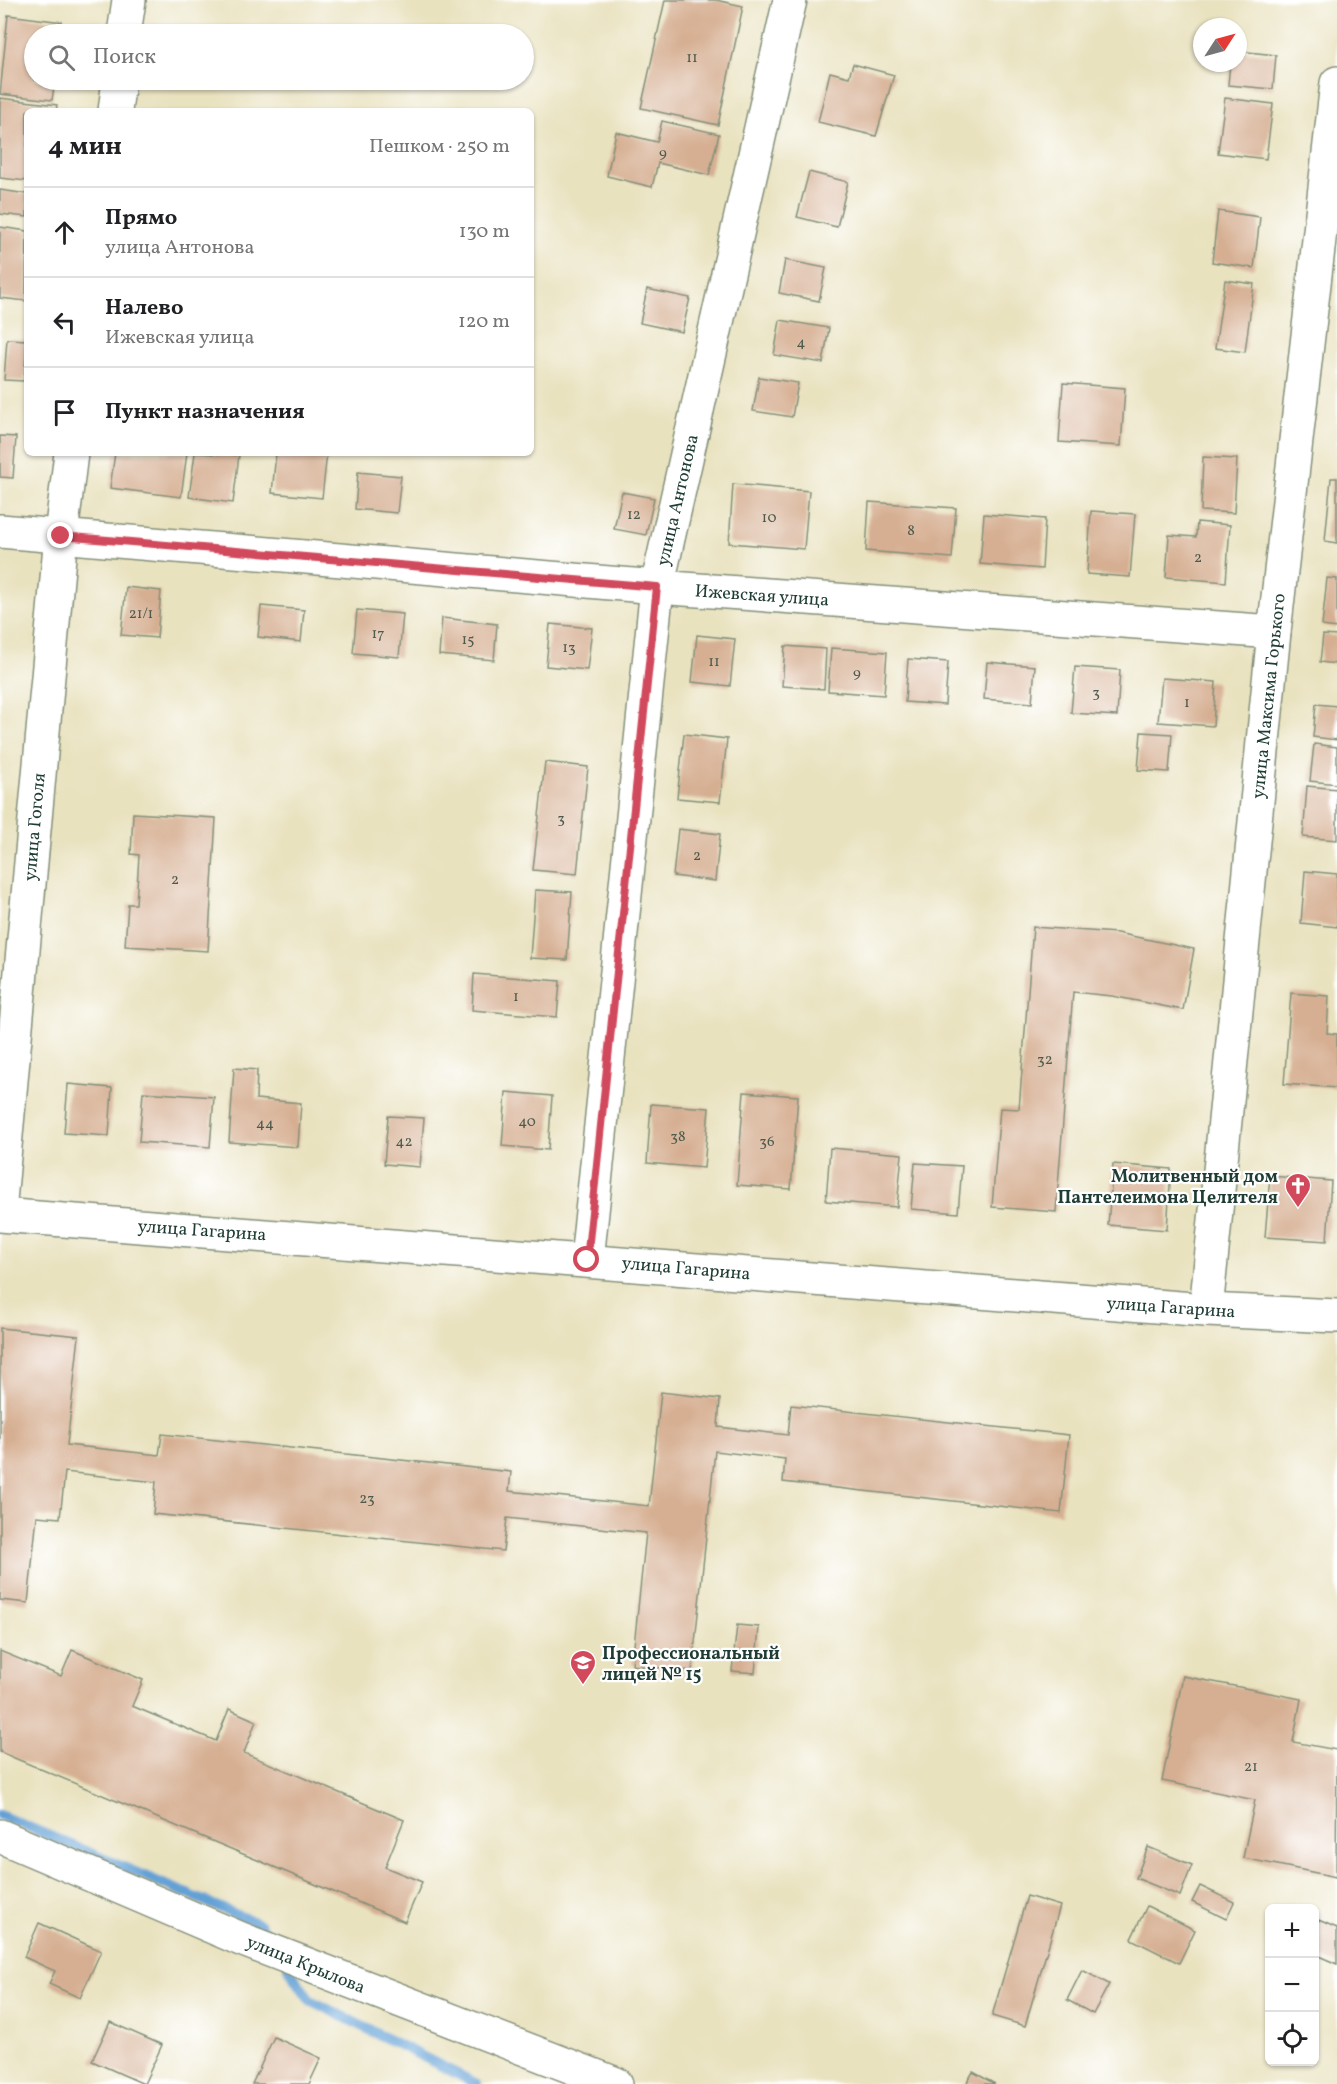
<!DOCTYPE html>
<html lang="ru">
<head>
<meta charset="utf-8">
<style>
	:root { --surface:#fff; --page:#f6f6f6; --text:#202124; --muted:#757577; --line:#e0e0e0 }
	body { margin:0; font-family:Vollkorn,serif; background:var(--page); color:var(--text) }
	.controls { position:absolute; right:18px; bottom:18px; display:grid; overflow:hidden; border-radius:9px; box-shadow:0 2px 4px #0004 }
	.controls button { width:54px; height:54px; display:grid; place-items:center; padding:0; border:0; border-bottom:2px solid var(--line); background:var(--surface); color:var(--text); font:30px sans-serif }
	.compass { position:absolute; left:1193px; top:18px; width:54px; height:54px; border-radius:50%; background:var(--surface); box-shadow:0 2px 4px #0004; rotate:54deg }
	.stop { position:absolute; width:18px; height:18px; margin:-14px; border:4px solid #d1495b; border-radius:50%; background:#fff }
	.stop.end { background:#d1495b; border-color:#fff; box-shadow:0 2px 6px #0008 }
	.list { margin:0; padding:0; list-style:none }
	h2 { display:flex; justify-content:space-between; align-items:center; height:78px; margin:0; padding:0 24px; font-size:26px }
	h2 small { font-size:20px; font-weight:400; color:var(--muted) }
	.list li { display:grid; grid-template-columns:39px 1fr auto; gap:18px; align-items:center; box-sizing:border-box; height:90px; padding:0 24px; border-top:2px solid var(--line) }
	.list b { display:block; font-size:22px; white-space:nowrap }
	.list p { margin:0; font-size:20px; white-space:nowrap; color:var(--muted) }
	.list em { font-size:20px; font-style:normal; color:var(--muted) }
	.icon { flex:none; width:33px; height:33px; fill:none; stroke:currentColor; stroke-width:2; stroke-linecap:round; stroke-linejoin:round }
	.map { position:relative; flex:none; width:1337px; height:2084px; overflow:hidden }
	.search { position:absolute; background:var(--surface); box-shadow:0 2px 4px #0004; left:24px; top:24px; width:510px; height:66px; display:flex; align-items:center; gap:15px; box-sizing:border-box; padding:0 21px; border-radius:33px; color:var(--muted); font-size:22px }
	.panel { position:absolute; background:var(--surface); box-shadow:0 2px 4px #0004; left:24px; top:108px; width:510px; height:348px; border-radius:9px }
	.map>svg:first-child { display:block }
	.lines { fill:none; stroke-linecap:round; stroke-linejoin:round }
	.stream { stroke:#63a1d5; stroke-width:10 }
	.building { fill:#d6af92 }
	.minor-casing { stroke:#84907a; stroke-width:36 }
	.secondary-casing { stroke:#84907a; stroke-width:36 }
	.minor { stroke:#fff; stroke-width:33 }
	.secondary { stroke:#fff; stroke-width:33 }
	.route { stroke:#d1495b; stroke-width:8 }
	.labels { text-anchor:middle; stroke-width:4.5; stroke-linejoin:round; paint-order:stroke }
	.number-label { font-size:15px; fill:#4d5a4c }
	.street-label { font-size:18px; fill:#1f3d34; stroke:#fff }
	.poi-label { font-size:18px; font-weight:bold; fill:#1f3d34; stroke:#fff; text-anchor:end }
</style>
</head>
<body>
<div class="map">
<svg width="1337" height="2084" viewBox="0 0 1337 2084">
	<rect width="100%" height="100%" fill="#fff"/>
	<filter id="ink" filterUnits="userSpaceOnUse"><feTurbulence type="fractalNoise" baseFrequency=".0167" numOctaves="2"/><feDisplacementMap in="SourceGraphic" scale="12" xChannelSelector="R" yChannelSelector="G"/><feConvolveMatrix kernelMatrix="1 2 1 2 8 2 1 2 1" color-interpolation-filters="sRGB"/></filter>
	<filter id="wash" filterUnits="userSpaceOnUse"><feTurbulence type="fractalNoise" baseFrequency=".008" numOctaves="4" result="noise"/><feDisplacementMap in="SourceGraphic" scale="24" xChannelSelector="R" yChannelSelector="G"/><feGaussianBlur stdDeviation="1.35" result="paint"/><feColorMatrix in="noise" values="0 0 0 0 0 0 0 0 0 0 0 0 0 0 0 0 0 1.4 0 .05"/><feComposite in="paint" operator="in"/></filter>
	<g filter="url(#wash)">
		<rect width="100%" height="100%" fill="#e9e2bf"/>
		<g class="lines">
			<g class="stream">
				<polyline points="0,1815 259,1924 269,1940"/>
				<polyline points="288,1968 310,2000 477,2084"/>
			</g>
		</g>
		<g id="blocks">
			<g class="building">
				<polygon points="665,0 716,0 743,6 718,125 641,108"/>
				<polygon points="8,15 62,22 61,34 34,34 34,80 55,80 52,100 0,94"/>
				<polygon points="1238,51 1276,55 1273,89 1228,85 1230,63 1238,63"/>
				<polygon points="853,64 894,75 876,136 818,122 830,72 849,77"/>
				<polygon points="0,98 57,105 56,111 27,111 27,181 0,178"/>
				<polygon points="1225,98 1273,104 1266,159 1218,153"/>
				<polygon points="662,121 719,134 709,175 658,163 652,187 607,176 616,132 657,142"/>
				<polygon points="809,172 848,182 837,227 797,217"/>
				<polygon points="0,190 27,194 27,217 0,214"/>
				<polygon points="1218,211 1260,217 1254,268 1212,262"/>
				<polygon points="0,227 27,231 26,301 0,298"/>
				<polygon points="785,260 826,268 819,301 779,293"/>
				<polygon points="1225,280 1254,284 1245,352 1215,348"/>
				<polygon points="647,289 690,298 682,332 640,323"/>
				<polygon points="780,320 829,328 823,363 774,355"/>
				<polygon points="7,339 27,340 24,381 4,380"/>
				<polygon points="759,377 798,383 792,417 753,411"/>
				<polygon points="1063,383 1125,388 1121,446 1059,442"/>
				<polygon points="0,436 16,437 13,478 0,477"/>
				<polygon points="115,453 187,453 181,497 110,488"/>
				<polygon points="195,453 239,455 233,503 189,497"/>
				<polygon points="276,453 327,453 322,498 272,493"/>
				<polygon points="1203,457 1237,459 1234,513 1201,511"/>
				<polygon points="358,472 401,476 397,513 355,509"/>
				<polygon points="1331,478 1337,478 1337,543 1325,541"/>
				<polygon points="733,484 809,491 804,549 729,543"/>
				<polygon points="622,492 654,498 646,535 614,529"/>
				<polygon points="869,502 956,508 952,558 866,551"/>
				<polygon points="1091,511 1135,514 1130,577 1087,574"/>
				<polygon points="984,514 1045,519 1042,569 980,564"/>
				<polygon points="1197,522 1230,525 1226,582 1166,577 1169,535 1196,537"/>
				<polygon points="1327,578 1337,579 1337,628 1322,626"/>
				<polygon points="126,587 161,591 157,638 121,635"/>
				<polygon points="261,606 304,610 301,642 258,637"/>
				<polygon points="357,610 403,614 399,657 353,653"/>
				<polygon points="442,618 497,624 494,660 439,655"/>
				<polygon points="550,624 592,628 587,670 546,666"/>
				<polygon points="697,635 735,639 730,686 692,682"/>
				<polygon points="1323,635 1337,636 1337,664 1320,662"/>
				<polygon points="785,646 826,649 824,689 782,686"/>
				<polygon points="831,648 887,652 884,695 828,691"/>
				<polygon points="908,659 948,662 945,705 905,702"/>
				<polygon points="987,662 1035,666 1032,703 984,699"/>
				<polygon points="1075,667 1120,670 1117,716 1071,713"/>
				<polygon points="1162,678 1216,682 1213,726 1158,722"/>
				<polygon points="1316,704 1337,706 1337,740 1313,737"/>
				<polygon points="1141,732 1172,734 1169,772 1138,770"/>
				<polygon points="684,734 727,739 720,802 677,798"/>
				<polygon points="1314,744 1337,747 1337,784 1310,781"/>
				<polygon points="545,762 588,767 577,874 533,870"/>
				<polygon points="1307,786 1337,789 1337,840 1303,837"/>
				<polygon points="133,813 216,818 208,951 125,946 128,904 136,904 139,855 131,854"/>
				<polygon points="678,829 720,834 715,881 673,876"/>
				<polygon points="1305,871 1337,874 1337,927 1301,923"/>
				<polygon points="535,890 572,892 567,960 530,958"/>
				<polygon points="1033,927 1117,933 1194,949 1183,1010 1112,996 1073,992 1056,1212 992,1207 1000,1108 1019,1109"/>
				<polygon points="474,974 560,981 557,1017 472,1010"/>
				<polygon points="1291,993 1329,996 1327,1033 1337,1034 1337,1088 1284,1084"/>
				<polygon points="234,1068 257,1070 256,1099 301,1103 298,1147 229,1142"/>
				<polygon points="68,1084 112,1088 109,1136 64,1133"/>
				<polygon points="143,1092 214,1097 210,1147 139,1142"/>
				<polygon points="506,1092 552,1096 548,1150 502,1146"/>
				<polygon points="744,1092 798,1096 791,1189 737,1185"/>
				<polygon points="651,1104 709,1108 704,1168 647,1163"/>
				<polygon points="388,1116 424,1118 420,1167 384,1164"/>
				<polygon points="830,1148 902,1154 897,1207 826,1201"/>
				<polygon points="915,1163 962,1166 958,1213 911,1209"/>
				<polygon points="1113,1164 1171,1169 1167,1230 1108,1225"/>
				<polygon points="1270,1176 1331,1181 1327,1241 1265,1237"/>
				<polygon points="0,1328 79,1336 67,1445 159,1455 162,1434 511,1472 509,1491 649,1506 661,1392 720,1399 718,1427 788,1435 791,1405 1069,1435 1061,1513 783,1482 785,1459 715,1451 692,1671 632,1665 646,1533 507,1518 503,1551 153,1514 156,1482 65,1472 60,1518 37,1516 28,1603 0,1600"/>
				<polygon points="737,1625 759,1627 755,1673 732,1671"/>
				<polygon points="72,1650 143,1680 132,1706 216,1741 229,1709 256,1721 244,1753 404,1820 385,1867 422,1882 405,1922 0,1752 0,1651 61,1676"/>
				<polygon points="1183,1676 1301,1699 1293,1742 1337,1750 1336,1877 1243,1858 1255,1800 1162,1781"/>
				<polygon points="1148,1847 1192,1865 1180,1896 1136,1878"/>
				<polygon points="1200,1886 1234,1902 1226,1919 1192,1902"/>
				<polygon points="1027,1896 1060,1906 1025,2026 992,2016"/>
				<polygon points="1147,1906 1195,1930 1179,1963 1131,1939"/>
				<polygon points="1314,1918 1337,1928 1337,1964 1314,1954"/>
				<polygon points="39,1923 101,1951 80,1998 49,1984 55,1971 24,1957"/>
				<polygon points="1082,1970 1109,1984 1093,2014 1067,2000"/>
				<polygon points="110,2022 162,2045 144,2084 92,2061"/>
				<polygon points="274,2037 321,2058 309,2084 252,2084"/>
				<polygon points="973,2072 995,2084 966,2084"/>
			</g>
		</g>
	</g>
	<g filter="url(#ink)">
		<use href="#blocks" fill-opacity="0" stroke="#84907a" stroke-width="1.5"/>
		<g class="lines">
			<defs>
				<g id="minor">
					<polyline points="124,34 129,0"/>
					<polyline points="115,111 119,80"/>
					<polyline points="0,531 657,587 1274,632"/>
					<polyline points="0,1201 61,535 71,453"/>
					<polyline points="587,1260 657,587 790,0"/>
					<polyline points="1206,1310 1274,632 1337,83"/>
					<polyline points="0,1836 241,1939 616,2084"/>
				</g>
				<polyline id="secondary" points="0,1215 1206,1310 1337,1316"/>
			</defs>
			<use href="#minor" class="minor-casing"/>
			<use href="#secondary" class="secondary-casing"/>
			<use href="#minor" class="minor"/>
			<use href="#secondary" class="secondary"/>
		</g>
	</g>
	<g class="lines" filter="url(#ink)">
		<polyline class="route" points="61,536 657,587 587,1260"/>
	</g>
	<defs>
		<symbol id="church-pin" viewBox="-11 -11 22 30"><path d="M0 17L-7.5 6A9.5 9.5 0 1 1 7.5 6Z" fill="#d1495b" stroke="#fff"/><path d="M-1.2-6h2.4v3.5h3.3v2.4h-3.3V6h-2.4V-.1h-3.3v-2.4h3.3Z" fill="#fff"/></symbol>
		<symbol id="university-pin" viewBox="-11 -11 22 30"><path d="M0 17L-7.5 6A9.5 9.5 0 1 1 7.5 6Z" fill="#d1495b" stroke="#fff"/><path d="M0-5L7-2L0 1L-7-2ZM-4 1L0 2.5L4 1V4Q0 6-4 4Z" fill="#fff"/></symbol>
	</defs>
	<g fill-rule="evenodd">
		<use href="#church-pin" x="1283" y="1171" width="30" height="40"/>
		<use href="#university-pin" x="568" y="1648" width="30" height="40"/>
	</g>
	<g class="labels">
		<g class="number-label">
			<text x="692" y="62">11</text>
			<text x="663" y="157">9</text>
			<text x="801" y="347">4</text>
			<text x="634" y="519">12</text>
			<text x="769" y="522">10</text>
			<text x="911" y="535">8</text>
			<text x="1198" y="562">2</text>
			<text x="141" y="618">21/1</text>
			<text x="378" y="638">17</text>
			<text x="468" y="644">15</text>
			<text x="569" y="652">13</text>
			<text x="714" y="666">11</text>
			<text x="857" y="677">9</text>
			<text x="1096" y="697">3</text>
			<text x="1187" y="707">1</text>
			<text x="561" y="823">3</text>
			<text x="697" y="860">2</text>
			<text x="175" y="884">2</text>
			<text x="516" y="1001">1</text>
			<text x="1045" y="1064">32</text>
			<text x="527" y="1126">40</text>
			<text x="265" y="1128">44</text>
			<text x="678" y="1141">38</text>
			<text x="404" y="1146">42</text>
			<text x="767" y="1146">36</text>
			<text x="367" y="1503">23</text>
			<text x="1251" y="1771">21</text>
		</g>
		<g class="street-label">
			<text transform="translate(677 500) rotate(-77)" y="6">улица Антонова</text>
			<text transform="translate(762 595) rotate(4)" y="6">Ижевская улица</text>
			<text transform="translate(1268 696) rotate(-84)" y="6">улица Максима Горького</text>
			<text transform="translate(34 827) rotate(-85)" y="6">улица Гоголя</text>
			<text transform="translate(202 1230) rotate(4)" y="6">улица Гагарина</text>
			<text transform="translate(686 1268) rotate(5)" y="6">улица Гагарина</text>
			<text transform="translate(1171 1307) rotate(4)" y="6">улица Гагарина</text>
			<text transform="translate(306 1964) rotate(22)" y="6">улица Крылова</text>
		</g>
		<g class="poi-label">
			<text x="1278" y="1182">Молитвенный дом<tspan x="1278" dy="21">Пантелеимона Целителя</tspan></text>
			<text x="602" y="1659" text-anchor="start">Профессиональный<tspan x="602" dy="21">лицей № 15</tspan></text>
		</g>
	</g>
</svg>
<div class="controls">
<button>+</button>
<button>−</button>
<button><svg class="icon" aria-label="locate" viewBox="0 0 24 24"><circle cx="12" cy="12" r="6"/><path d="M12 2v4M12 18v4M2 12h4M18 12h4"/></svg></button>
</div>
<svg class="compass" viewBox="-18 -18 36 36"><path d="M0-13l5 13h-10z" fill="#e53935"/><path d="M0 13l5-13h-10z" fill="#757577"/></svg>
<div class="stop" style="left:587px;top:1260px"></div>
<div class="stop end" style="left:61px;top:536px"></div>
<div class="search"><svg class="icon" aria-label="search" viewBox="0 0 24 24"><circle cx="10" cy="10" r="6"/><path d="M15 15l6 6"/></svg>Поиск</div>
<section class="panel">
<h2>4 мин<small>Пешком · 250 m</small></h2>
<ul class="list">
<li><svg class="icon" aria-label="ahead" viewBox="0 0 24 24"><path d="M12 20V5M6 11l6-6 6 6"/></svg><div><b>Прямо</b><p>улица Антонова</p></div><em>130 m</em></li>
<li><svg class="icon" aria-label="left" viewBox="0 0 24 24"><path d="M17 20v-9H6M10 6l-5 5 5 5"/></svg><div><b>Налево</b><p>Ижевская улица</p></div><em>120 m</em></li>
<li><svg class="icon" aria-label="arrive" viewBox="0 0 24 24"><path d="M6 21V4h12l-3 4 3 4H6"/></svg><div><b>Пункт назначения</b></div></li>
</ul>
</section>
</div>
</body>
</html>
